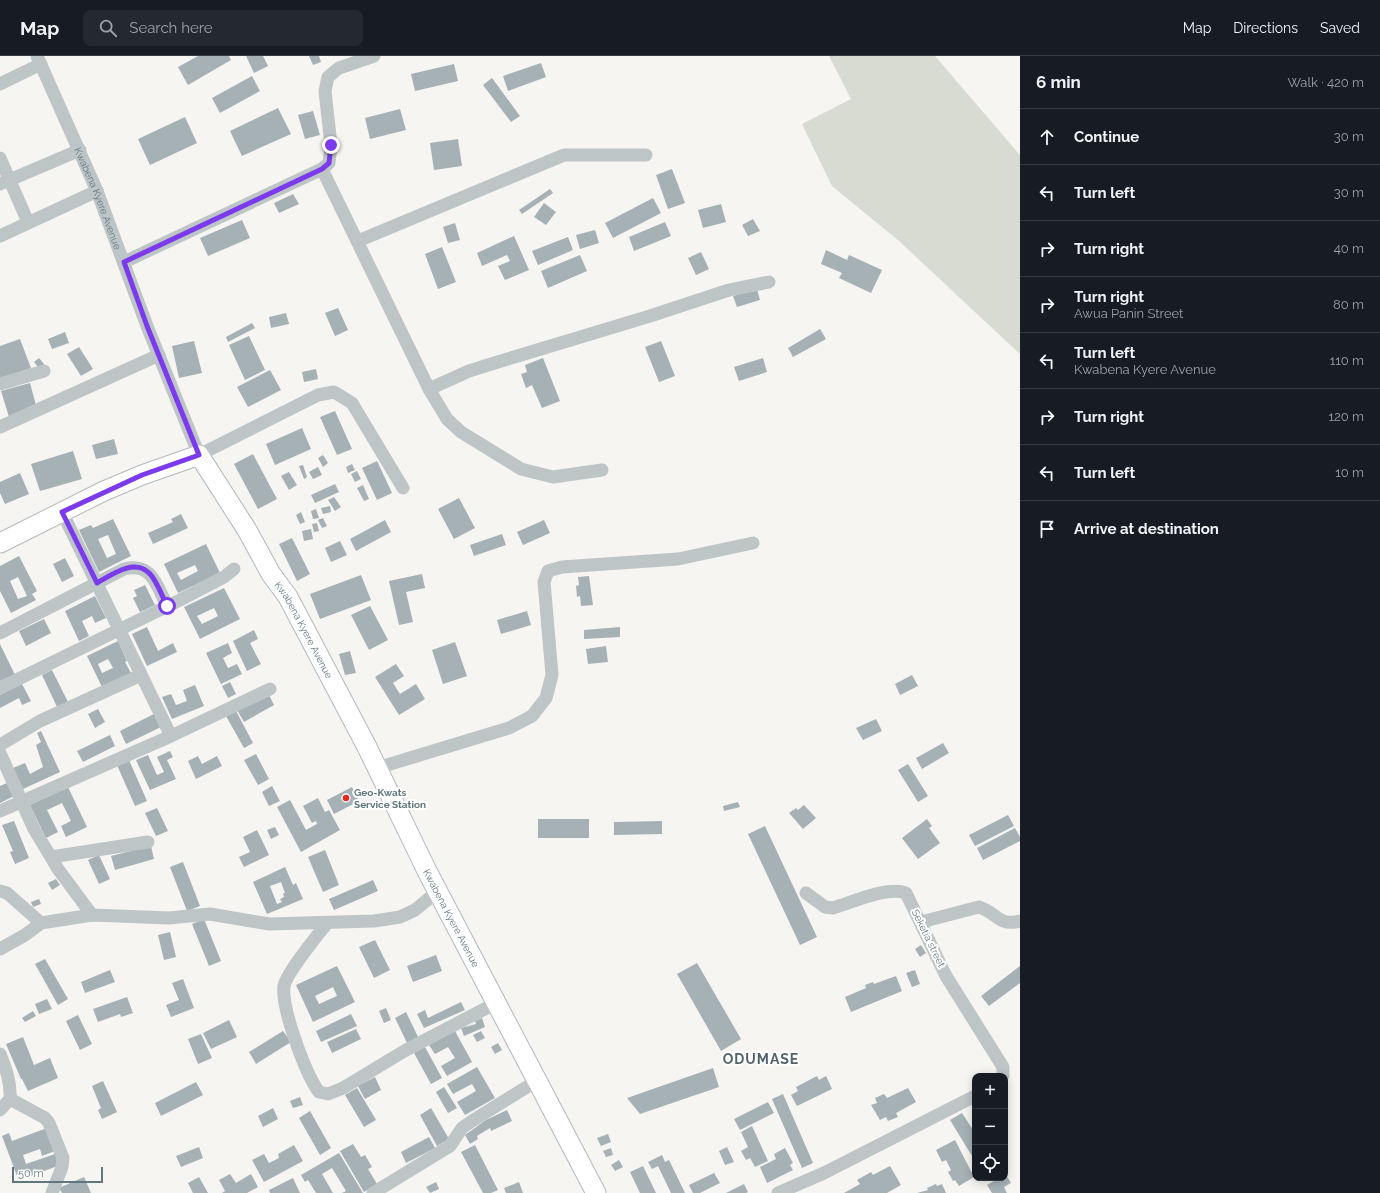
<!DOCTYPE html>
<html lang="en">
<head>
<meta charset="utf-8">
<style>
	:root { --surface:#171b24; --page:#242831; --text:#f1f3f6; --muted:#9ea1a6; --line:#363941 }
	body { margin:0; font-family:Raleway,sans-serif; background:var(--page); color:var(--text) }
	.controls { position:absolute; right:12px; bottom:12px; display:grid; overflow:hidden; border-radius:8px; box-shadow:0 2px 10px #0003 }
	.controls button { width:36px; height:36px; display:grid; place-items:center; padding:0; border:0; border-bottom:1px solid var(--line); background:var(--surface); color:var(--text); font:20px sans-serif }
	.scale { position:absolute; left:12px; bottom:10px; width:91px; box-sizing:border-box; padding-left:4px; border:2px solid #60777f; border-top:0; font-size:11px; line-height:14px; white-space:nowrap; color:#60777f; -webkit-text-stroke:3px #fff; paint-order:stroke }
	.stop { position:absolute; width:12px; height:12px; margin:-9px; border:3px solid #7c3aed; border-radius:50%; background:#fff }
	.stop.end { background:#7c3aed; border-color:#fff; box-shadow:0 1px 4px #0008 }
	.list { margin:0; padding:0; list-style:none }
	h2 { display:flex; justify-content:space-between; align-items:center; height:52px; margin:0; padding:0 16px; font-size:17px }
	h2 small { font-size:13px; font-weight:400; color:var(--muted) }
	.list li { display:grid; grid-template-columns:26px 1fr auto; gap:12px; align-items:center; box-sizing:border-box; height:56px; padding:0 16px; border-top:1px solid var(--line) }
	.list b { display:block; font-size:15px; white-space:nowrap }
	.list p { margin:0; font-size:13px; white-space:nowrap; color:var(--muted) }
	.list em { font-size:13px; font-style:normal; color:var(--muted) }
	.icon { flex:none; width:22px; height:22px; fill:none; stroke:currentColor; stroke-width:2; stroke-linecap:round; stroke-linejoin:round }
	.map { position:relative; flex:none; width:1020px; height:1137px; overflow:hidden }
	header { display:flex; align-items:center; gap:24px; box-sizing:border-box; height:56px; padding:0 20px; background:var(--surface); border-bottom:1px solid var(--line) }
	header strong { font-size:19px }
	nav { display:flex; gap:22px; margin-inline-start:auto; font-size:14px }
	.search { width:280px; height:36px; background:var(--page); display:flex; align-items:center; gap:10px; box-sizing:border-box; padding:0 14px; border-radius:8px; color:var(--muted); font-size:15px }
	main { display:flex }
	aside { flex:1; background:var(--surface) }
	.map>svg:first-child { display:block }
	.green { fill:#d7dbd1 }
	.building { fill:#a5b1b5; fill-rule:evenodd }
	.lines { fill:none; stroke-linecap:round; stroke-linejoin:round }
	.secondary-casing { stroke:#b1b9bc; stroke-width:21 }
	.street { stroke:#bec5c7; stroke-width:13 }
	.secondary { stroke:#fff; stroke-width:19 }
	.route { stroke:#7c3aed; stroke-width:5 }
	.poi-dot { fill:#ea261f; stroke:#fff; stroke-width:1.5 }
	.labels { text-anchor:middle; stroke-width:4; stroke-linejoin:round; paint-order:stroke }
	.street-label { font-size:10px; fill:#60777f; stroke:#fff }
	.poi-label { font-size:10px; font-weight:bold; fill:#60777f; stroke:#fff; text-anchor:start }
	.district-label { font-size:14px; font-weight:bold; letter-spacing:1px; fill:#526469; stroke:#fff }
</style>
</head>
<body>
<header>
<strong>Map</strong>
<div class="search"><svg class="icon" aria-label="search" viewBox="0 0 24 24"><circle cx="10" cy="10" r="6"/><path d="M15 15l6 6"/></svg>Search here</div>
<nav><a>Map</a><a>Directions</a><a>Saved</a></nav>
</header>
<main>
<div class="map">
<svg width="1020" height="1137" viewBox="0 0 1020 1137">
	<rect width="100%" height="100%" fill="#f6f5f2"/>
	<polygon class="green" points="829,0 935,0 1020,99 1020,298 899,185 832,130 802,68 851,43"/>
	<g class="building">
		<polygon points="198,0 229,0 231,4 188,29 178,11"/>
		<polygon points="246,0 263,0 268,10 254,17"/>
		<polygon points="309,0 319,0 321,6 313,9"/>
		<polygon points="541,7 546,21 508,35 503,20"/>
		<polygon points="454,8 458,25 415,35 411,18"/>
		<polygon points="252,20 260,35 220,57 212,42"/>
		<polygon points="492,22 520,60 511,66 483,29"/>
		<polygon points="278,52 291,78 242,100 230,75"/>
		<polygon points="400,53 406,74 370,83 365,62"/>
		<polygon points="313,55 320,79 305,83 298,59"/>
		<polygon points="185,61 197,87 150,109 138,83"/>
		<polygon points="458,83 462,110 434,114 430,87"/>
		<polygon points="672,113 685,147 668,153 656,119"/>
		<polygon points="550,133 553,137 522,158 519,154"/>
		<polygon points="293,138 299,148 279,157 274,147"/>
		<polygon points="653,142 661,157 613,182 605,167"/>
		<polygon points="544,147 556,156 546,169 534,161"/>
		<polygon points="721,148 726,166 703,172 698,154"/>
		<polygon points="753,163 760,175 748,180 742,169"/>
		<polygon points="242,164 250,182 208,200 200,182"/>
		<polygon points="665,166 671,180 634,195 629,181"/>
		<polygon points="455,167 460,184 448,187 443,171"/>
		<polygon points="595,174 599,187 580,193 576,179"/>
		<polygon points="514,180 529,214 505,224 498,210 510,205 507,199 482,210 477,197"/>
		<polygon points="568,181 573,194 538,209 532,195"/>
		<polygon points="442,191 456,226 438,233 425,198"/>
		<polygon points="826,194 847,204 849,199 882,214 871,237 839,222 842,217 821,208"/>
		<polygon points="701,196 709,213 696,219 688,202"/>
		<polygon points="580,199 587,215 548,232 541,215"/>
		<polygon points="757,233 760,244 737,251 733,240"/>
		<polygon points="338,252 348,274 335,280 325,257"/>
		<polygon points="286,257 289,268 271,272 269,261"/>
		<polygon points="252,267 255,272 228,286 226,281"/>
		<polygon points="820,273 826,283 793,301 788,292"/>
		<polygon points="65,276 69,287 52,293 48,283"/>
		<polygon points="249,280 265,314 245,324 229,289"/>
		<polygon points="20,283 31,312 0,323 0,290"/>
		<polygon points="194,285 202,317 179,322 172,290"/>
		<polygon points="661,285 675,320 659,326 645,291"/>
		<polygon points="79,291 93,313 81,320 67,298"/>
		<polygon points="39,302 44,308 39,312 34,306"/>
		<polygon points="543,302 560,345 542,352 532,329 526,332 521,318 527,316 525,309"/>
		<polygon points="763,302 767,316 739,325 734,311"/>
		<polygon points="316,313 318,323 304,326 302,316"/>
		<polygon points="270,314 281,334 248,351 237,331"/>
		<polygon points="30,327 37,353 9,361 1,335"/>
		<polygon points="335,355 352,393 337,399 320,361"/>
		<polygon points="302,372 311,393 275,409 266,388"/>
		<polygon points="114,383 118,398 96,403 92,389"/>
		<polygon points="73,395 82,423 40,435 31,408"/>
		<polygon points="253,398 277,443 258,453 234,408"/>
		<polygon points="323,399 328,407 323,411 318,402"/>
		<polygon points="377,405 392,437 377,444 362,412"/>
		<polygon points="352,408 355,414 348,417 346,411"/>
		<polygon points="303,409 307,421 304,423 299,410"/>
		<polygon points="318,411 322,419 313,423 309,416"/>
		<polygon points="357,415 361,423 355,426 351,418"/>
		<polygon points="289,416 297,429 289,434 281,420"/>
		<polygon points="20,417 29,438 5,448 0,437 0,426"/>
		<polygon points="335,428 339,436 315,447 311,439"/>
		<polygon points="363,429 369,443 364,445 357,432"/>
		<polygon points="334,441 341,451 335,455 328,444"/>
		<polygon points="459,442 475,472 454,483 438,453"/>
		<polygon points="330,450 331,456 323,458 321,452"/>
		<polygon points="316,453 319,462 313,463 311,455"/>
		<polygon points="301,456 305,466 300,468 296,459"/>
		<polygon points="181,458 188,472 153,488 148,477 173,466 171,463"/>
		<polygon points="323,462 327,470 322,472 318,464"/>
		<path d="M113 463 131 500 99 516 79 474 91 469 93 472ZM108 479 116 498 107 502 98 483Z"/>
		<polygon points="385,464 391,476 356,495 350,483"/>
		<polygon points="544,464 550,477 523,489 517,476"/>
		<polygon points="317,467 319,475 314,476 312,468"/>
		<polygon points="311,473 313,483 304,485 302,475"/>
		<polygon points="502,478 506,489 474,500 470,489"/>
		<polygon points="292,482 310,518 297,525 279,488"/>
		<polygon points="340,485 347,499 331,506 325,492"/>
		<path d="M206 488 220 517 178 537 164 508ZM195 509 198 515 181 524 177 517Z"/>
		<path d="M19 500 37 535 32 538 36 544 11 557 0 535V510ZM18 521 27 540 18 543 10 525Z"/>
		<polygon points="65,502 74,520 62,526 53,508"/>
		<polygon points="422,518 425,532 406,536 413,566 399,569 389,525"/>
		<polygon points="361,519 371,544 320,563 310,538"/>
		<polygon points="589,520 593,549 581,550 580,540 577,541 576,530 579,529 578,521"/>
		<polygon points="145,529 155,549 140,556 133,542 137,540 134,534"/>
		<path d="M224 532 240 563 200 583 184 551ZM214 552 218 560 202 568 197 560Z"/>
		<polygon points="95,540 106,562 95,567 92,560 82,565 89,580 79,585 65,555"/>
		<polygon points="370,550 388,584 369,594 351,559"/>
		<polygon points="527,555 531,569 501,578 497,564"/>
		<polygon points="44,563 51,577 26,590 19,575"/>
		<polygon points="147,571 158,595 173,587 177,596 147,610 132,578"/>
		<polygon points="620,571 620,581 584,583 584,574"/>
		<polygon points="254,574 258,583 250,587 261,608 247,615 233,585"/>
		<path d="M118 585 127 605 125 606 131 617 102 631 87 600ZM108 603 113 612 102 617 98 608Z"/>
		<polygon points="455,586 467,620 443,628 432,594"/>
		<polygon points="228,587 232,597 223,602 228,612 237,608 242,618 221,628 206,597"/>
		<polygon points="0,588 15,619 0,625"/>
		<polygon points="606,590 608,606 588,608 586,593"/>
		<polygon points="350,595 356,617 345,619 339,598"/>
		<polygon points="396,608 404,620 393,627 400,638 416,628 425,643 399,659 375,621"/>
		<polygon points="52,614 69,648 58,653 42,619"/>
		<polygon points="912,619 918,630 900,639 895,628"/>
		<polygon points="230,626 236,638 228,642 222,630"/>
		<polygon points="22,628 31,645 22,649 19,642 0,652 0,639"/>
		<polygon points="195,629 204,650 172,663 162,641 171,638 176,649 187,645 183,634"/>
		<polygon points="268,637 274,649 244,666 237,654"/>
		<polygon points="98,653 105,666 95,672 88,658"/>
		<polygon points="236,655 253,687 244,692 226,660"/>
		<polygon points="154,658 161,671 126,688 120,675"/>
		<polygon points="876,663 882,675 863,684 856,672"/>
		<polygon points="41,675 60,716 23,733 13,712 25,707 30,718 43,711 36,689 41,686 37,677"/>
		<polygon points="110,679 115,690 83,706 77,695"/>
		<polygon points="943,687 949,697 922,713 916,702"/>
		<polygon points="170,695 173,701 167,704 176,723 150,734 136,704 148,699 157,719 164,716 157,701"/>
		<polygon points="256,698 269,723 258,729 244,704"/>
		<polygon points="198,700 202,708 217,700 222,710 196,723 188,705"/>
		<polygon points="129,704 147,745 135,750 117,709"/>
		<polygon points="908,708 928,740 918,746 898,714"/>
		<polygon points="7,727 14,740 0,747 0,730"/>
		<polygon points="272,730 280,745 269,750 262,736"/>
		<polygon points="68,731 87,771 66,781 61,770 71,765 62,747 47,754 58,776 46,782 30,749"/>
		<polygon points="352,731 359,745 334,758 327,744"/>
		<polygon points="318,742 325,756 329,754 340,774 301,796 277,751 290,744 306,774 317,768 316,765 312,767 303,750"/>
		<polygon points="738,746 740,751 724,755 723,750"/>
		<polygon points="804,749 816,762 803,773 789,757 796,752 798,754"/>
		<polygon points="157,752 168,775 156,780 145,757"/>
		<polygon points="1008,759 1014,770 975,790 969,779"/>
		<rect x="538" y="763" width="51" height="19"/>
		<polygon points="927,763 932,770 929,772 940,787 918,803 902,782"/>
		<polygon points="14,765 29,802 15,808 10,796 13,795 2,769"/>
		<polygon points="662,765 662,778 614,779 614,766"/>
		<polygon points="765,770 817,881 800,889 748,778"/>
		<polygon points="275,771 279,779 271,783 267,774"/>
		<polygon points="1015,772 1020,781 1020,785 983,804 977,792"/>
		<polygon points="257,774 269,799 244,811 239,801 250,796 243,781"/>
		<polygon points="151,790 154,803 115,814 111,800"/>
		<polygon points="325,794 339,829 323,836 308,801"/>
		<polygon points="99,799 110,823 99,828 88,804"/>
		<polygon points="183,806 200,850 187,855 170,811"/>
		<path d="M285 811 293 829 296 827 303 843 267 858 253 826ZM281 826 285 837H283L284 841 280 843 282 846 277 848 270 830Z"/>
		<polygon points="56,823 60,829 52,834 48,827"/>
		<polygon points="373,824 378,835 334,854 329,843"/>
		<polygon points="39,843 41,848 33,851 31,846"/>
		<polygon points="204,863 221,905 209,910 192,868"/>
		<polygon points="170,876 176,901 164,904 158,879"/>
		<polygon points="375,884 390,914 374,922 359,891"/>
		<polygon points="921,889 926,897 920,901 915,893"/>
		<polygon points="436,899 442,915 413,926 407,910"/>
		<polygon points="45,903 68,943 58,949 35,908"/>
		<polygon points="697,907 741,983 721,995 677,918"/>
		<path d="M337 910 355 946 313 966 296 929ZM333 931 337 940 319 948 315 940Z"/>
		<polygon points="1020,910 1020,927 989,950 981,940"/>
		<polygon points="110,914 115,926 85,937 81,926"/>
		<polygon points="915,914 920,928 912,931 906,917"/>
		<polygon points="896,920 902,935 851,956 845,941 866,932 865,929 873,926 874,928"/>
		<polygon points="183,923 194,952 171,961 166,949 179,944 172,927"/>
		<polygon points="127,941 133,957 121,961 120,958 98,966 93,953"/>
		<polygon points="47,943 52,953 39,958 35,948"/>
		<polygon points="461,946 465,954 424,972 417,958 425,954 428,962"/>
		<polygon points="386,952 391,964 384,967 379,955"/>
		<polygon points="33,955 36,960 25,966 22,962"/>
		<polygon points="406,956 419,983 408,989 395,962"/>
		<polygon points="351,958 357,970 321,986 316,975"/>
		<polygon points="78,959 92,988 80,994 66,965"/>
		<polygon points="482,962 485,971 464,980 461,972 476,968 475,965"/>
		<polygon points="229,964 237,981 211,993 203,977"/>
		<polygon points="356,973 361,983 332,997 327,986"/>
		<polygon points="283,975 291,986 256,1008 249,996"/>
		<polygon points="455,975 472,1006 447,1020 441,1010 455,1002 448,991 435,998 429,989"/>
		<polygon points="481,975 485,982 477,986 473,979"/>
		<polygon points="201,978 212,1002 198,1008 188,983"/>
		<polygon points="23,981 34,1009 50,1002 58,1022 28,1035 22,1023 21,1023 6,988"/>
		<polygon points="498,987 502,994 495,998 491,991"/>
		<polygon points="425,991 442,1022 431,1028 414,997"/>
		<polygon points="477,1011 495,1042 465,1059 457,1046 476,1035 472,1028 453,1038 447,1028"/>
		<polygon points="713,1012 719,1031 640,1058 627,1042"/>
		<polygon points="817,1020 819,1024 826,1020 832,1033 797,1050 791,1039 798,1035 796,1031"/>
		<polygon points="375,1021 381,1034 365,1043 358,1030"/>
		<polygon points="103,1025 117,1056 102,1063 98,1054 101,1052 92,1030"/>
		<polygon points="196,1026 203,1039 161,1060 155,1047"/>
		<polygon points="444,1031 457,1052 448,1057 436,1036"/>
		<polygon points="357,1032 376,1064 364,1071 345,1039"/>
		<polygon points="908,1032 916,1046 896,1057 898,1061 888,1065 886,1061 880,1064 871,1049 877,1047 875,1042 884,1038 887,1042"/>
		<polygon points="783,1038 813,1107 802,1112 772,1043"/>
		<polygon points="300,1041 303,1049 293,1052 290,1045"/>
		<polygon points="768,1046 774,1057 740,1074 734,1063"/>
		<polygon points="273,1052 278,1063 263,1071 258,1060"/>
		<polygon points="431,1052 449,1083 437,1090 420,1059"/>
		<polygon points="507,1054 512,1065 491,1075 490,1072 477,1080 478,1083 470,1088 465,1079 486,1064"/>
		<polygon points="310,1055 331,1092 320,1099 299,1062"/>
		<polygon points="962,1057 975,1077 975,1105 950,1064"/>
		<polygon points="752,1070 768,1105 755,1111 750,1102 746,1104 741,1095 748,1091 741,1076"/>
		<polygon points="47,1072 55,1095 42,1100 40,1093 23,1099 26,1108 55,1098 60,1109 31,1120 29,1116 17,1120 2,1080 9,1077 12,1085"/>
		<polygon points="608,1078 611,1086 601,1090 597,1082"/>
		<polygon points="429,1081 435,1092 406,1107 401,1096"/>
		<polygon points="955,1084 974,1121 959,1130 955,1124 953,1125 948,1116 951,1114 946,1104 942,1106 936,1094"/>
		<polygon points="353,1088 361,1101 365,1099 372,1111 368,1113 377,1128 364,1136 340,1095"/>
		<polygon points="294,1089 303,1105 264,1126 252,1104 264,1098 269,1107 279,1102 278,1098"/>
		<polygon points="475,1089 498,1134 491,1137 483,1137 461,1096"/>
		<polygon points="199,1091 203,1102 181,1111 176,1100"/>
		<polygon points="727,1091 734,1106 725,1109 719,1095"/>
		<polygon points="611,1092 613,1099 606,1101 603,1095"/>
		<polygon points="785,1092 793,1107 790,1109 793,1114 767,1127 760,1111 776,1103 774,1098"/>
		<polygon points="339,1097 363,1137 342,1137 346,1135 332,1112 322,1118 333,1137 316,1137 308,1124 305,1126 301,1119"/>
		<polygon points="662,1099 665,1106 669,1104 685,1137 671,1137 658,1110 652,1113 648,1106"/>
		<polygon points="619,1104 623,1111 615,1115 611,1109"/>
		<polygon points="643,1110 656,1137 640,1137 630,1116"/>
		<polygon points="890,1110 901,1129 887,1137 844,1137 860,1128 857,1124 871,1116 873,1119"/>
		<polygon points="714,1117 720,1127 700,1137 693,1137 689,1129"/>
		<polygon points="1005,1117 1011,1127 1004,1131 1007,1137 992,1137 987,1129 999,1122 1005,1122"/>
		<polygon points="230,1118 236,1127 251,1118 258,1131 247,1137 222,1137 225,1135 219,1124"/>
		<polygon points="84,1121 91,1137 62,1137 59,1132"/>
		<polygon points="199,1121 208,1137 193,1137 188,1127"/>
		<polygon points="293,1122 300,1137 270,1137 269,1134"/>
		<polygon points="436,1126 439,1133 430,1137 426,1131"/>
		<polygon points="519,1126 523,1137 506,1137 504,1132"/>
		<polygon points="744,1128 748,1136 746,1137 726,1137"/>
		<polygon points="936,1128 937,1130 942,1128 946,1137 917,1137 928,1134 927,1132"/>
	</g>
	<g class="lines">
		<defs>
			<g id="secondary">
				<path id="s2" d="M0 487 104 435 142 419 199 399 247 474 271 518 288 541 367 691 427 815 596 1137"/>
			</g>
		</defs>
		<use href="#secondary" class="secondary-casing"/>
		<g class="street">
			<path id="s1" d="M37 0 97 135 147 270 199 399 318 339 334 336 352 347 403 432"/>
			<polyline points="0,28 41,8"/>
			<polyline points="0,102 28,166"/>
			<polyline points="322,113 429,333 447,363 461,376 521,413 553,421 602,414"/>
			<polyline points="0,128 80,94"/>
			<polyline points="0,180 97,135"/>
			<polyline points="358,185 564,99 646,99"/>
			<polyline points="124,206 322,113 329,107 331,89 325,35 328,21 339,12 374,0"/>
			<polyline points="0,328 44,315"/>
			<polyline points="429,333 469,315 501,305 650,260 729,234 769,226"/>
			<polyline points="0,371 159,299"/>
			<polyline points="62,456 171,680"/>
			<path d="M0 577 124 513C152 506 157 530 167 550"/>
			<polyline points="0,632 180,544 224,521 234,513"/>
			<polyline points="0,689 40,665 141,619"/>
			<polyline points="0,697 34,773 58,813 92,859"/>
			<polyline points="377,712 509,672 532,660 546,642 552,619 544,526 548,515 562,511 678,503 753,487"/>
			<polyline points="0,755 171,680 270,633"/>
			<polyline points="51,801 148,786"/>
			<polyline points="0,835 7,837 41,867"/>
			<path d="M806 837 825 851 833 852C853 846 887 830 906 837L946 920 1003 1011V1020"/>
			<path d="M921 866 979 851C996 856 999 871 1020 865"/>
			<path d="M327 867C317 880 287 916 284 930 281 952 306 1019 319 1036L328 1038 343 1032 406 994 498 946"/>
			<polyline points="0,893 25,879 41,867 92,859 169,862 210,858 269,868 374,865 400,861 415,854 438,835"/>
			<path d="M0 998C6 1013 11 1026 10 1043L0 1054"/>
			<polyline points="10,1043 45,1062 49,1067 63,1102 62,1111 52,1137"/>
			<polyline points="373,1137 450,1090 462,1072 472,1065 538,1024"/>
			<polyline points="778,1137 824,1117 975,1040"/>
		</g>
		<use href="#secondary" class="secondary"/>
	</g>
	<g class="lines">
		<path class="route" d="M167 550C163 542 156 523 149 517 134 502 111 519 97 527L62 456 142 419 199 399 147 270 124 206 322 113 329 107 331 89"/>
	</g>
	<circle class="poi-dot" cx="346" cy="742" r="4"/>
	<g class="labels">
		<g class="street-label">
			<text dy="4" stroke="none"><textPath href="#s1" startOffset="155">Kwabena Kyere Avenue</textPath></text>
			<text dy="4" stroke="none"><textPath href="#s2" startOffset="422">Kwabena Kyere Avenue</textPath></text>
			<text dy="4" stroke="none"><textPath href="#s2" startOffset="746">Kwabena Kyere Avenue</textPath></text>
			<text transform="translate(929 882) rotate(64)" y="4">Seketia street</text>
		</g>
		<g class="poi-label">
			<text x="354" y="740">Geo-Kwats<tspan x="354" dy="12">Service Station</tspan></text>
		</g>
		<g class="district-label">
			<text x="761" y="1008">ODUMASE</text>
		</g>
	</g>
</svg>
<div class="controls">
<button>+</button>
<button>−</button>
<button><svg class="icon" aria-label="locate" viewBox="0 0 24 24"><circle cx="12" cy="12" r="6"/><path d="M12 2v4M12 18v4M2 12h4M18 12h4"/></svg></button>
</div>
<div class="scale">50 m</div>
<div class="stop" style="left:167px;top:550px"></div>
<div class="stop end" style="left:331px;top:89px"></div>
</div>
<aside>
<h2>6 min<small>Walk · 420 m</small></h2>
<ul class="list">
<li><svg class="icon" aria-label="ahead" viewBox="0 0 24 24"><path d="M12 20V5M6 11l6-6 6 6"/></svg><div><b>Continue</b></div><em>30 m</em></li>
<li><svg class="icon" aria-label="left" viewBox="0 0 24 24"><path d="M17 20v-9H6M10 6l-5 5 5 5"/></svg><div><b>Turn left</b></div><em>30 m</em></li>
<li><svg class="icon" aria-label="right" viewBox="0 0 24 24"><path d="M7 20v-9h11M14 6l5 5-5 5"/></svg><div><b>Turn right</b></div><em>40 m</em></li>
<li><svg class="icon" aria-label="right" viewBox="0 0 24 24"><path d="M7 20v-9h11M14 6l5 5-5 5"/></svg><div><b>Turn right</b><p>Awua Panin Street</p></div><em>80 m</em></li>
<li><svg class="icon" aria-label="left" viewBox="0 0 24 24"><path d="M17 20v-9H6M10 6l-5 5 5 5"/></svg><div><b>Turn left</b><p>Kwabena Kyere Avenue</p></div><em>110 m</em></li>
<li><svg class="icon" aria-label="right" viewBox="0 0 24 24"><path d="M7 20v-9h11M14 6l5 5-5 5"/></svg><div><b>Turn right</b></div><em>120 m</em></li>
<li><svg class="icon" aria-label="left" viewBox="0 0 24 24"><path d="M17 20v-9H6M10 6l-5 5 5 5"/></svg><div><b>Turn left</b></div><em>10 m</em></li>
<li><svg class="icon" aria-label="arrive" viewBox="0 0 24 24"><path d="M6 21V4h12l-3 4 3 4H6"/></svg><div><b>Arrive at destination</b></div></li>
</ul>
</aside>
</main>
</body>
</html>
